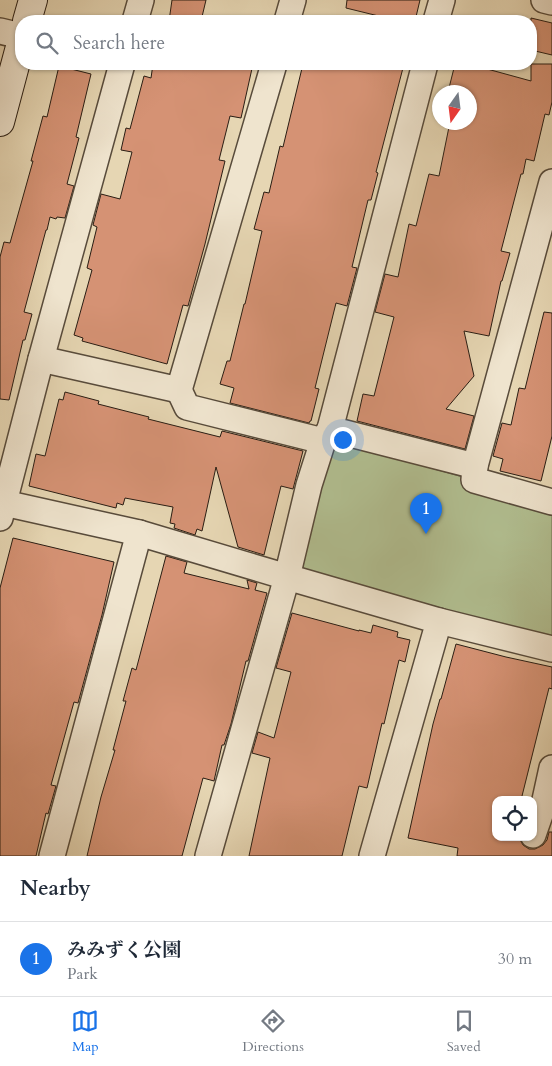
<!DOCTYPE html>
<html lang="en">
<head>
<meta charset="utf-8">
<style>
	:root { --surface:#fff; --page:#f2f2f3; --text:#1f2937; --muted:#747a83; --line:#e0e1e3; --accent:#1a73e8 }
	body { margin:0; font-family:Cardo,"Noto Serif JP",serif; background:var(--page); color:var(--text) }
	.controls { position:absolute; right:15px; bottom:15px; display:grid; overflow:hidden; border-radius:10px; box-shadow:0 1px 4px #0004 }
	.controls button { width:45px; height:45px; display:grid; place-items:center; padding:0; border:0; border-bottom:1px solid var(--line); background:var(--surface); color:var(--text); font:25px sans-serif }
	.compass { position:absolute; left:432px; top:85px; width:45px; height:45px; border-radius:50%; background:var(--surface); box-shadow:0 1px 4px #0004; rotate:194deg }
	.you { position:absolute; left:342px; top:439px; width:18px; height:18px; margin:-12px; border:4px solid #fff; border-radius:50%; background:#1a73e8; box-shadow:0 0 0 8px #1a73e833 }
	.badge { display:grid; place-items:center; width:32px; height:32px; border-radius:50%; background:var(--accent); color:#fff; font-size:16px; font-weight:700 }
	.pin { position:absolute; translate:-50% -41px; filter:drop-shadow(0 1px 2px #0008) }
	.pin::after { content:''; position:absolute; top:26px; width:18px; height:15px; background:inherit; clip-path:polygon(0 0,100% 0,50% 100%) }
	.list { margin:0; padding:0; list-style:none }
	h2 { display:flex; justify-content:space-between; align-items:center; height:65px; margin:0; padding:0 20px; font-size:21px }
	h2 small { font-size:16px; font-weight:400; color:var(--muted) }
	.list li { display:grid; grid-template-columns:32px 1fr auto; gap:15px; align-items:center; box-sizing:border-box; height:75px; padding:0 20px; border-top:1px solid var(--line) }
	.list b { display:block; font-size:19px; white-space:nowrap }
	.list p { margin:0; font-size:16px; white-space:nowrap; color:var(--muted) }
	.list em { font-size:16px; font-style:normal; color:var(--muted) }
	.icon { flex:none; width:28px; height:28px; fill:none; stroke:currentColor; stroke-width:2; stroke-linecap:round; stroke-linejoin:round }
	.map { position:relative; flex:none; width:552px; height:856px; overflow:hidden }
	.search { position:absolute; background:var(--surface); box-shadow:0 1px 4px #0004; left:15px; right:15px; top:15px; height:55px; display:flex; align-items:center; gap:12px; box-sizing:border-box; padding:0 18px; border-radius:20px; color:var(--muted); font-size:19px }
	.sheet { height:140px; background:var(--surface) }
	nav { display:flex; justify-content:space-around; align-items:center; box-sizing:border-box; height:70px; border-top:1px solid var(--line); background:var(--surface); font-size:14px; color:var(--muted) }
	nav a { display:grid; justify-items:center; gap:2px }
	nav .on { color:var(--accent) }
	.map>svg:first-child { display:block }
	.green { fill:#b1be90; stroke:#6d6e52 }
	.building { fill:#d59274; stroke:#291d13 }
	.lines { fill:none; stroke-linecap:round; stroke-linejoin:round }
	.street-casing { stroke:#584b3b; stroke-width:28 }
	.secondary-casing { stroke:#291d13; stroke-width:30 }
	.street { stroke:#efe4ce; stroke-width:25 }
	.secondary { stroke:#efe4ce; stroke-width:28 }
</style>
</head>
<body>
<div class="map">
<svg width="552" height="856" viewBox="0 0 552 856">
	<rect width="100%" height="100%" fill="#e6d6b3"/>
	<filter id="stains"><feTurbulence type="fractalNoise" baseFrequency=".004" numOctaves="4"/><feColorMatrix values="0 0 0 0 .2 0 0 0 0 .09 0 0 0 0 .02 0 0 0 .5 -.17"/></filter>
	<radialGradient id="worn" r=".72"><stop offset=".6" stop-color="#630" stop-opacity="0"/><stop offset="1" stop-color="#630" stop-opacity=".3"/></radialGradient>
	<polygon class="green" points="327,439 552,502 552,639 291,566"/>
	<g class="building">
		<polygon points="172,0 206,0 201,21 169,21"/>
		<polygon points="347,0 420,0 415,21 399,21 346,8"/>
		<polygon points="531,18 552,23 552,55 531,50"/>
		<polygon points="153,64 253,64 241,118 230,116 219,160 225,161 205,244 188,306 183,305 167,364 82,341 83,338 74,335 92,270 87,268 97,227 93,225 101,194 120,199 132,152 121,150 126,128 130,129 144,76 151,78"/>
		<polygon points="303,64 404,64 376,172 378,173 371,200 368,200 352,267 357,268 347,306 336,303 315,388 319,389 311,421 310,421 309,423 230,403 234,388 220,384 227,361 230,361 244,304 245,304 262,231 254,229 264,192 269,193 280,146 283,147"/>
		<polygon points="455,64 469,64 531,81 531,64 552,64 552,102 549,115 545,114 534,161 526,159 523,174 521,174 501,251 510,253 502,281 501,281 489,336 464,331 474,376 446,409 474,416 465,449 357,421 363,394 374,396 394,317 375,312 385,274 398,277 409,224 416,226 429,174 439,176 450,122 470,122 470,92 448,92"/>
		<polygon points="59,66 91,74 76,137 79,138 67,184 74,186 65,218 57,217 56,219 50,217 47,230 46,230 24,312 32,314 25,340 23,340 9,400 0,399 0,257 4,242 10,243 33,161 31,161 43,116 47,117"/>
		<polygon points="544,312 552,313 552,436 541,481 500,471 503,459 493,456 502,423 511,425 519,388 525,389"/>
		<polygon points="65,392 99,401 98,404 149,417 148,419 220,437 222,431 303,451 293,489 281,486 264,555 238,547 216,467 202,531 197,529 195,535 174,528 175,524 170,523 173,507 125,498 123,505 117,503 116,508 29,486 36,454 45,456 59,399 63,400"/>
		<polygon points="13,538 114,562 102,615 78,703 74,702 51,785 56,786 48,814 46,813 36,856 0,856 0,588"/>
		<polygon points="166,556 187,562 184,573 249,589 247,580 257,583 255,590 267,593 248,661 246,661 231,724 224,745 222,745 214,781 203,778 182,856 87,856 101,797 115,750 113,750 126,701 123,701 132,668 136,670"/>
		<polygon points="292,613 359,631 359,630 371,633 373,625 398,632 397,637 410,640 405,662 399,660 384,724 382,723 367,788 359,786 342,856 249,856 270,758 252,753 258,732 274,738 291,672 276,668"/>
		<polygon points="456,644 506,657 552,667 552,689 549,688 521,800 496,800 496,837 519,837 523,845 529,849 535,849 543,845 547,840 549,832 552,832 552,856 457,856 458,848 408,838 433,724 440,699 441,699"/>
	</g>
	<g class="lines">
		<defs>
			<g id="street">
				<polyline points="544,0 552,2"/>
				<polyline points="135,21 141,0"/>
				<polyline points="287,21 293,0"/>
				<polyline points="436,21 442,0"/>
				<polyline points="0,31 21,36"/>
				<polyline points="425,64 330,429 475,466"/>
				<polyline points="552,182 475,466 474,480 552,502"/>
				<polyline points="41,359 179,390 274,64"/>
				<polyline points="179,390 187,407 323,441"/>
				<polyline points="4,503 139,533 52,856"/>
				<polyline points="0,518 41,359 122,64"/>
				<polyline points="139,533 287,577 439,621 372,856"/>
				<polyline points="439,621 552,649"/>
				<polyline points="533,835 545,800 552,768"/>
				<polyline points="208,856 287,577 309,485 323,441 330,429"/>
			</g>
			<g id="secondary">
				<polyline points="27,21 33,0"/>
				<polyline points="0,122 21,43"/>
			</g>
		</defs>
		<use href="#street" class="street-casing"/>
		<use href="#secondary" class="secondary-casing"/>
		<use href="#street" class="street"/>
		<use href="#secondary" class="secondary"/>
	</g>
	<rect width="100%" height="100%" filter="url(#stains)"/>
	<rect width="100%" height="100%" fill="url(#worn)"/>
</svg>
<div class="controls">
<button><svg class="icon" aria-label="locate" viewBox="0 0 24 24"><circle cx="12" cy="12" r="6"/><path d="M12 2v4M12 18v4M2 12h4M18 12h4"/></svg></button>
</div>
<svg class="compass" viewBox="-18 -18 36 36"><path d="M0-13l5 13h-10z" fill="#e53935"/><path d="M0 13l5-13h-10z" fill="#747a83"/></svg>
<div class="you"></div>
<div class="pin badge" style="left:426px;top:534px">1</div>
<div class="search"><svg class="icon" aria-label="search" viewBox="0 0 24 24"><circle cx="10" cy="10" r="6"/><path d="M15 15l6 6"/></svg>Search here</div>
</div>
<section class="sheet">
<h2>Nearby<small></small></h2>
<ul class="list">
<li><span class="badge">1</span><div><b>みみずく公園</b><p>Park</p></div><em>30 m</em></li>
</ul>
</section>
<nav>
<a class="on"><svg class="icon" aria-label="map" viewBox="0 0 24 24"><path d="M3 6l6-2 6 2 6-2v14l-6 2-6-2-6 2zM9 4v14M15 6v14"/></svg>Map</a>
<a><svg class="icon" aria-label="directions" viewBox="0 0 24 24"><path d="M12 3l9 9-9 9-9-9zM9 14v-3h6M13 9l2 2-2 2"/></svg>Directions</a>
<a><svg class="icon" aria-label="saved" viewBox="0 0 24 24"><path d="M7 4h10v16l-5-4-5 4z"/></svg>Saved</a>
</nav>
</body>
</html>
